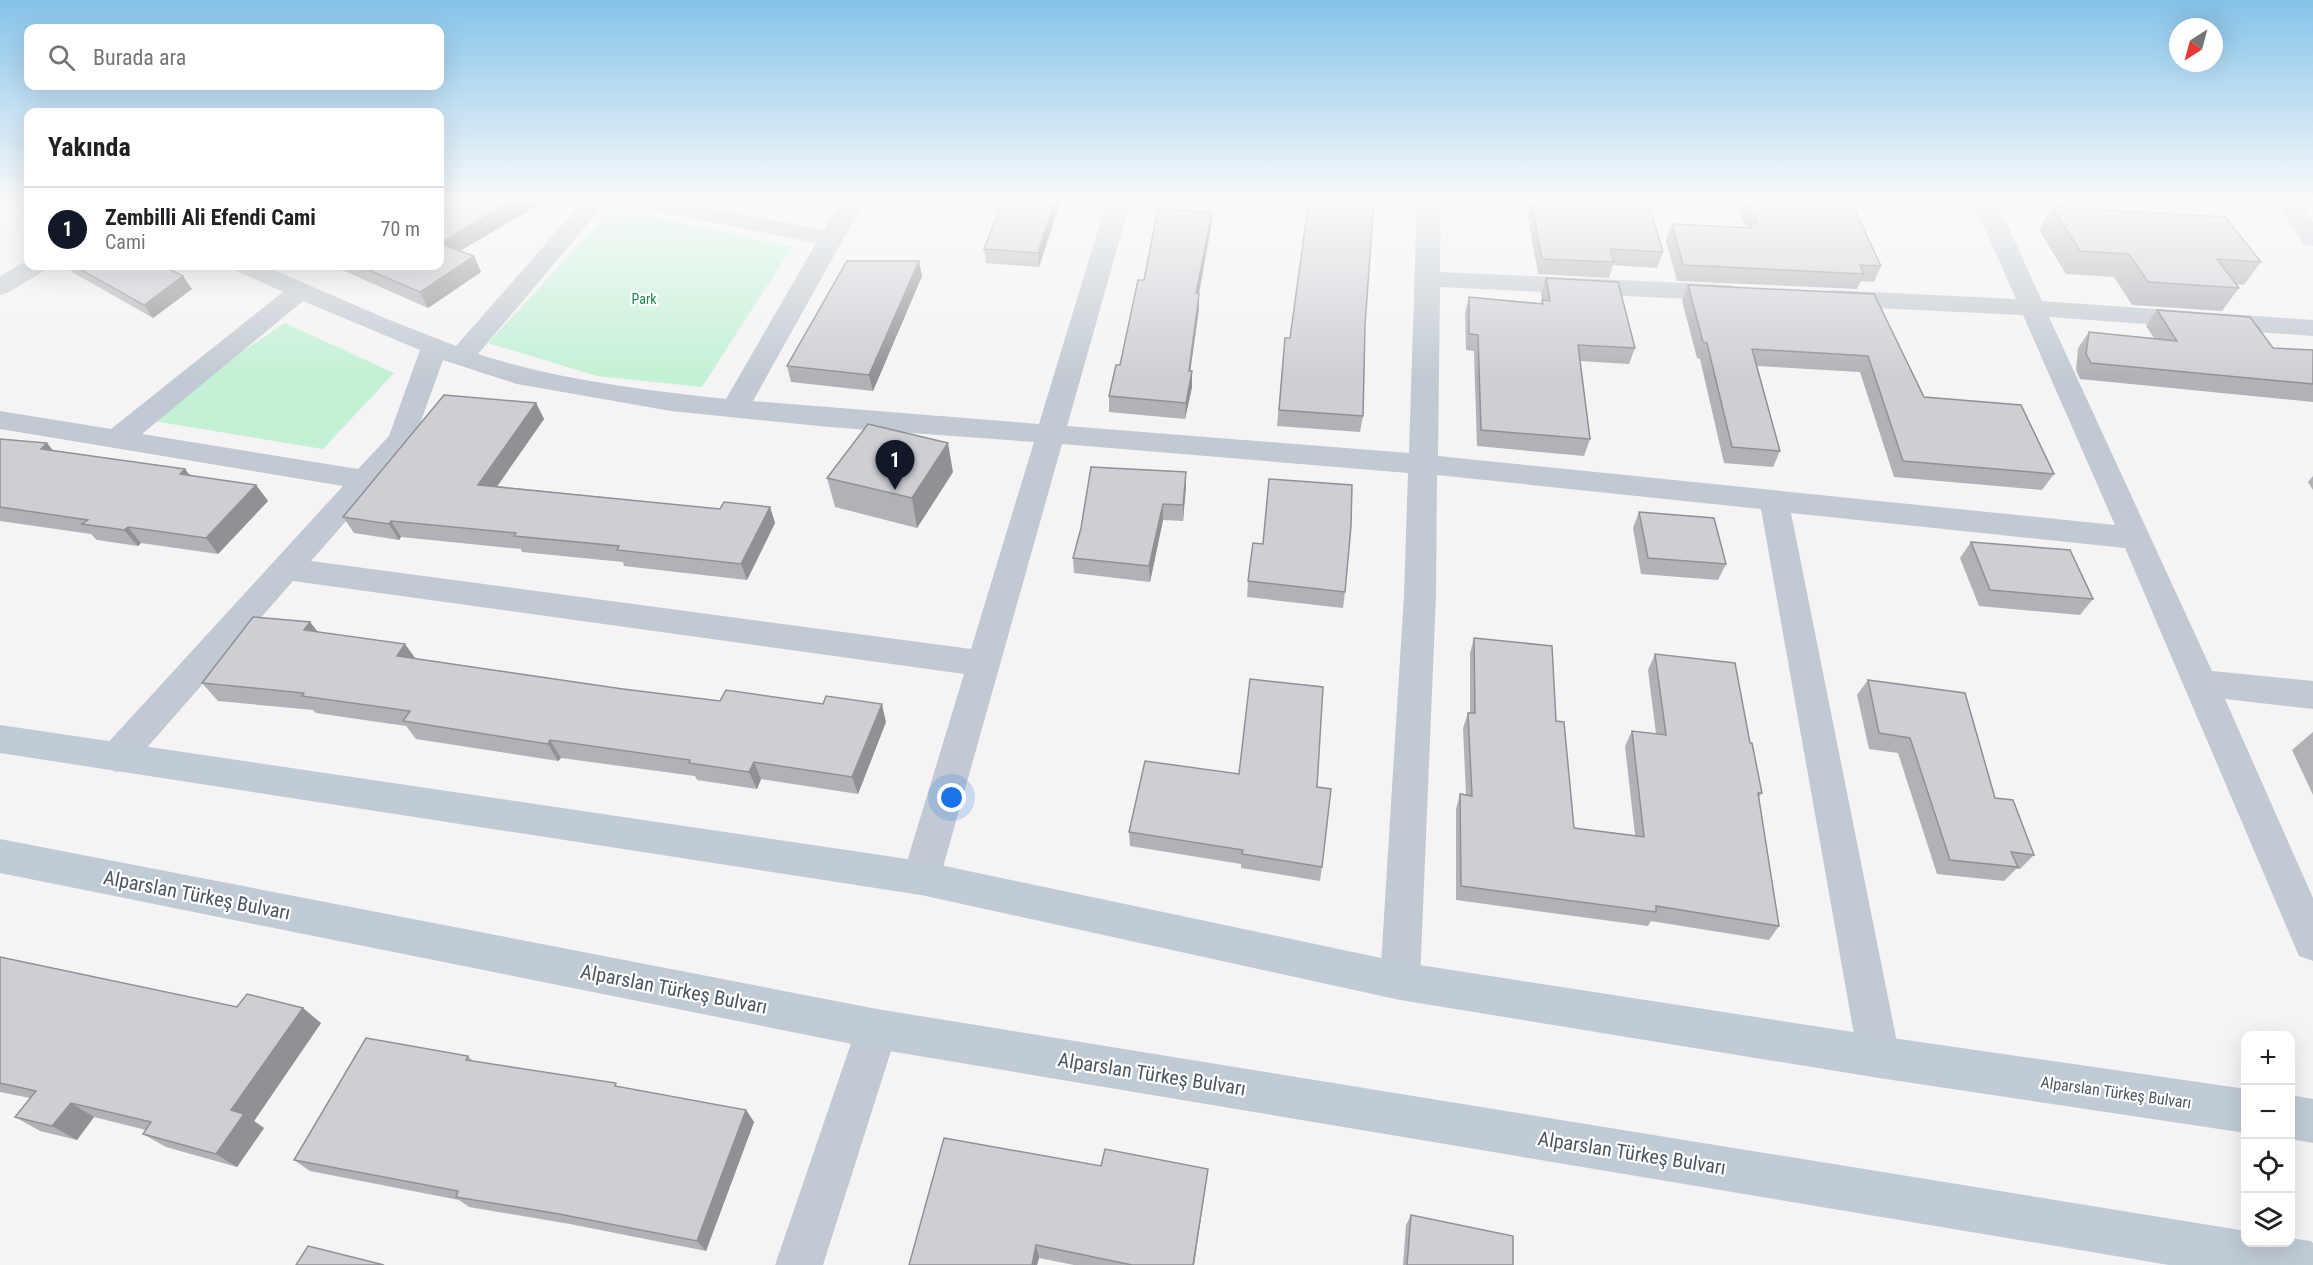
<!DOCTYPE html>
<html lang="tr">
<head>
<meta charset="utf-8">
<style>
	:root { --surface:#fff; --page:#f6f6f6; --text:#202124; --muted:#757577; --line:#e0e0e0; --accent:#111827 }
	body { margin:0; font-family:"Roboto Condensed",sans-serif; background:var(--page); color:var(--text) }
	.controls { position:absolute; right:18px; bottom:18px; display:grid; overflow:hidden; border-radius:12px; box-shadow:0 6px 24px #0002 }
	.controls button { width:54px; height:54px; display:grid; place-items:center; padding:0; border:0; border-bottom:2px solid var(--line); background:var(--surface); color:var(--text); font:30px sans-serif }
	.compass { position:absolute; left:2169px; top:18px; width:54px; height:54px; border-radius:50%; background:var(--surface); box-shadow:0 6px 24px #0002; rotate:216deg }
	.you { position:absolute; left:952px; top:798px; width:21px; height:21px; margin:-15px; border:4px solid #fff; border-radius:50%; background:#1a73e8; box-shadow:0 0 0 9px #1a73e833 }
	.badge { display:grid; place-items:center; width:39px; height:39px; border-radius:50%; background:var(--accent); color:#fff; font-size:20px; font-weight:700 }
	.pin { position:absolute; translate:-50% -50px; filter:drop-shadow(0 2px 3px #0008) }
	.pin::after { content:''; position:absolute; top:32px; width:21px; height:18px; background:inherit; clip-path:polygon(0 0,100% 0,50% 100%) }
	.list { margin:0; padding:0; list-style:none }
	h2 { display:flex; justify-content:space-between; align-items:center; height:78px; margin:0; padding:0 24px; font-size:26px }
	h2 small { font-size:20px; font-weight:400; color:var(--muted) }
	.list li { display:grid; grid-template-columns:39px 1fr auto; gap:18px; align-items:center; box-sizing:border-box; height:84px; padding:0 24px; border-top:2px solid var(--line) }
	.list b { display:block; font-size:22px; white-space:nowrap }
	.list p { margin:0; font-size:20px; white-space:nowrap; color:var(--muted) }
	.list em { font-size:20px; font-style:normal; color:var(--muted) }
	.icon { flex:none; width:33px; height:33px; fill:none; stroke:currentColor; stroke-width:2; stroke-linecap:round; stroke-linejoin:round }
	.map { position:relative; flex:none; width:2313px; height:1265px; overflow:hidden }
	.search { position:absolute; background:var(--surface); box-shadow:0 6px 24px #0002; left:24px; top:24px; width:420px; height:66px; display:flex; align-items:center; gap:15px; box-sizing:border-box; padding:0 21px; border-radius:12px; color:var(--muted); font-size:22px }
	.panel { position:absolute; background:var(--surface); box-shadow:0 6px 24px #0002; left:24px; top:108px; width:420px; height:162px; border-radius:12px }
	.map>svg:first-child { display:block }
	.green { fill:#c3f1d5 }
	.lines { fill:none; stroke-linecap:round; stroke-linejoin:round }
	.minor { fill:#c1cad2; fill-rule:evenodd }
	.tertiary { fill:#c1cad2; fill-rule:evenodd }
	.secondary { fill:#c1cbd6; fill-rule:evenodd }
	.wall { fill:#b0b2b7 }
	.shaded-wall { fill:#909195 }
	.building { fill:#cdcfd5; stroke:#909195; stroke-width:1.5 }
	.labels { text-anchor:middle; stroke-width:4.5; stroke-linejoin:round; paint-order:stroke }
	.far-park-label { font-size:14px; fill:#17864f; stroke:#fff }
	.street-label { font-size:16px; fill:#4a5661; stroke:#fff }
	.near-street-label { font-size:20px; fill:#4a5661; stroke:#fff }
</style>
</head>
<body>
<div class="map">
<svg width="2313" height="1265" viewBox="0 0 2313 1265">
	<rect width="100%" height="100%" fill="#f5f3f3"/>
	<g class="green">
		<polygon points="613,208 792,247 702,387 597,376 488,343"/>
		<polygon points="285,323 394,373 323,449 153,421 235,356"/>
	</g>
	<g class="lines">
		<g class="minor">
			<path d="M584 200H608L478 354C557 380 643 390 726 399L816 243 636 207 628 205 624 200H671L824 230 841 200H865L753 401 1039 424 1107 200H1131L1067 426 1409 453 1417 200H1441L1440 272 1730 285 1739 288 1743 293 1739 298 1730 301 1440 287 1438 456 2115 525 2023 315 1833 306 1824 303 1820 298 1824 293 1833 290 2016 299 1972 200H1996L2042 301 2313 320V336L2049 317 2212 671 2313 681V709L2225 699 2313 898V961L2299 956 2125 548 1791 513 1900 1057 1894 1072 1879 1078 1864 1072 1858 1057 1761 509 1437 475 1436 595 1420 981 1414 994 1400 1000 1386 994 1380 981 1404 595 1408 473 1062 444 940 878 935 890 921 895 907 890 902 878 964 674 293 581 130 767 117 772 104 767 99 757 104 747 343 486 0 429V411L111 429 283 292 237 271 234 266H265L387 319 456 346ZM303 301 420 350 389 436 358 469 142 434ZM443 360 517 384 671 411 829 427 1034 442 971 649 311 561 412 446Z"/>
			<polygon points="28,260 28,266 47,266 44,271 9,292 0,295 0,276"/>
		</g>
		<polygon class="tertiary" points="877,1009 892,1015 898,1029 823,1265 775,1265 856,1029 862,1015"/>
		<g class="secondary">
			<polygon points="2274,200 2298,200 2313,222 2313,246 2304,244"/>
			<polygon points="0,725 921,861 1400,962 1879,1036 2246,1089 2246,1133 1879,1078 1400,1000 921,895 0,753"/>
			<polygon points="0,839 877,1009 2246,1231 2246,1242 2290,1242 2290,1238 2310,1241 2313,1243 2313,1265 2169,1265 877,1049 0,873"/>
			<polygon points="2290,1095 2313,1099 2313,1143 2290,1139"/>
		</g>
	</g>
	<g class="wall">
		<polygon points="440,200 543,202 460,251 474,256 481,272 428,308 333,266 440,266"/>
		<polygon points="994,200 1061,200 1039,267 986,263 984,249 998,214 996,214"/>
		<polygon points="1525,200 1647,200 1663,252 1657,268 1613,265 1609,278 1538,274"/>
		<polygon points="1733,200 1855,200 1852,205 1881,266 1874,282 1861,281 1857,289 1677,281 1666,240 1672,224 1746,228"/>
		<polygon points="2052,207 2261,262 2244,285 2236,284 2239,288 2222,311 2132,305 2114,277 2066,274 2039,230"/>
		<polygon points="1212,212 1211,227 1199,294 1199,309 1190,371 1192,387 1185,419 1109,412 1109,396 1120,365 1144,280"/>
		<polygon points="68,266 163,266 192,289 153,318 72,272"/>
		<polygon points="922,276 873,391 791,382 787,366"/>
		<polygon points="1546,278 1635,348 1629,364 1580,361 1590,439 1584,456 1477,446 1474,351 1466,350 1465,313 1469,297 1541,303 1542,300 1541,294"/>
		<polygon points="1688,285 1874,294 1924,397 2054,474 2042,490 1894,477 1860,372 1757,366 1780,451 1773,467 1724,463 1700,359 1697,358 1682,301"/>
		<polygon points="2157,310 2273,348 2313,350 2313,402 2080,379 2076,370 2078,348 2089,332 2154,338 2146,326"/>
		<polygon points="1365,325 1363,416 1360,432 1277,426 1285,338 1290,338"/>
		<polygon points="536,403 544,419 497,486 720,509 770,507 775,523 747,580 624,566 623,562 522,552 521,549 401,537 399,540 354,533 343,517"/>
		<polygon points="0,439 53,450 185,469 190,476 256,485 268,501 218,554 141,543 138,546 97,540 91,534 0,521"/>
		<polygon points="953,472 917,528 835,507 827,478"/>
		<polygon points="1186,472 1183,521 1163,520 1150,582 1074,573 1073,558"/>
		<polygon points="2313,476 2313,490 2308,482"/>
		<polygon points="1639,512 1726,564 1718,580 1641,574 1633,528"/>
		<polygon points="1971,542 2093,599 2080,615 1979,606 1960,558"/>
		<polygon points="1263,544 1345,592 1343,608 1247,597 1248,581"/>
		<polygon points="310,622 318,632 415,658 623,689 886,722 858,794 761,779 757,789 697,780 695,776 561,758 558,761 416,739 406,726 316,713 313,710 218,701 202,683"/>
		<polygon points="1474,638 1556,721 1574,828 1635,835 1625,746 1632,731 1656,734 1648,670 1655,654 1750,743 1762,793 1759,797 1779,926 1769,940 1651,921 1648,926 1456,900 1456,809 1460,794 1466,795 1463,728 1468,713 1470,713 1470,653"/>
		<polygon points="1868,680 1995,798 2034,855 2020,869 2016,869 2004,881 1937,874 1898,753 1869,749 1857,695"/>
		<polygon points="2313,732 2313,795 2292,750"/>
		<polygon points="1317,787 1322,867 1320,881 1241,868 1241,864 1130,846 1129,832"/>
		<polygon points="0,957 237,1007 321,1023 254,1121 264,1128 237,1167 166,1147 143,1134 146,1130 94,1117 77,1140 40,1131 15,1117 30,1098 0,1092"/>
		<polygon points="468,1056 473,1061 746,1110 754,1122 706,1251 570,1224 469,1207 459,1200 310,1171 294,1160"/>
		<polygon points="1101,1166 1206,1183 1194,1265 1074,1265 1039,1258 1037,1265 909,1265"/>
		<polygon points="1411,1215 1513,1265 1403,1265 1406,1225"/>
	</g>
	<g class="shaded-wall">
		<polygon points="514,200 543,200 543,202 446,259 440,243"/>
		<polygon points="1055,200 1061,200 1039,267 1038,253"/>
		<polygon points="1212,212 1211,227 1196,309 1196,293"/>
		<polygon points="474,256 481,272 428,308 420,292"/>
		<polygon points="919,261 922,276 873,391 869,375"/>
		<polygon points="183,276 192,289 153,318 144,305"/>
		<polygon points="1199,294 1199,309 1188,387 1189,371"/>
		<polygon points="1192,371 1192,387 1185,419 1186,403"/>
		<polygon points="536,403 544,419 487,501 478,485"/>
		<polygon points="47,443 60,459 41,449"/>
		<polygon points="948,443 953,472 917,528 912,498"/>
		<polygon points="185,469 197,485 180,474"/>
		<polygon points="1186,472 1186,488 1183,521 1183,505"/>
		<polygon points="256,485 268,501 218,554 206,538"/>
		<polygon points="1163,504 1163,520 1150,582 1149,566"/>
		<polygon points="770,507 775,523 747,580 741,564"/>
		<polygon points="391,521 401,537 399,540 389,524"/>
		<polygon points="128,527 141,543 138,546 124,530"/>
		<polygon points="310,622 324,640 304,630"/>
		<polygon points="405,644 418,662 397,656"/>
		<polygon points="882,704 886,722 858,794 852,777"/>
		<polygon points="550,740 561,758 558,761 548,744"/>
		<polygon points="754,762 761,779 757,789 749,772"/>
		<polygon points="303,1008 321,1023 254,1121 264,1128 237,1167 216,1154 231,1110"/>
		<polygon points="71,1103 94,1117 77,1140 52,1126"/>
		<polygon points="746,1110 754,1122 706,1251 697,1241"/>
		<polygon points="1208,1169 1206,1183 1194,1265 1193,1265"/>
		<polygon points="1036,1245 1039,1258 1037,1265 1032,1265"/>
	</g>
	<g class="building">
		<polygon points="440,200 514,200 440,243"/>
		<polygon points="994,200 1055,200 1038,253 984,249 1003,200"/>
		<polygon points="1309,200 1374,200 1365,325 1363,416 1279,410 1285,338 1290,338"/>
		<polygon points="1531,200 1647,200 1650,209 1663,252 1610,249 1614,262 1542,259"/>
		<polygon points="1746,200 1850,200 1881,266 1860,265 1864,274 1683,265 1672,224 1752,228 1750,222 1757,222"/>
		<polygon points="2052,207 2225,217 2261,262 2217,259 2239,288 2148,282 2129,254 2080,251"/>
		<polygon points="1158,209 1212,212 1196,293 1199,294 1189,371 1192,371 1186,403 1109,396 1116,365 1120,365 1138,280 1144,280"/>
		<polygon points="440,244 474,256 420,292 359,266 440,266"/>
		<polygon points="847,261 919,261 869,375 787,366"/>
		<polygon points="74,266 163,266 183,276 144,305"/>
		<polygon points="1546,278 1618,282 1635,348 1578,345 1590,439 1481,430 1478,335 1469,334 1469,297 1543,304 1542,300 1550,301"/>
		<polygon points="1688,285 1874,294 1924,397 2021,405 2054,474 1903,461 1868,356 1752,349 1780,451 1732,447 1707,343 1703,342"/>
		<polygon points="2157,310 2250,317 2273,348 2313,350 2313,384 2091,363 2086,354 2089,332 2177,341"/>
		<polygon points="444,395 536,403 478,485 720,509 724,502 770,507 741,564 617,550 619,546 514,536 516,533 391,521 389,524 343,517"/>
		<polygon points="868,424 948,443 912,498 827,478"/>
		<polygon points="0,439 47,443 41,449 185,469 180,474 256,485 206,538 128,527 124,530 82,524 88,520 0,507"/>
		<polygon points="1091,467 1186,472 1183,505 1163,504 1149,566 1073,558 1081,528"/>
		<polygon points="1269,479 1352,485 1351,526 1345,592 1248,581 1253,543 1263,544"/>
		<polygon points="1639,512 1714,518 1726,564 1648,558"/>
		<polygon points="1971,542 2070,550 2093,599 1990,590"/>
		<polygon points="253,617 310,622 304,630 405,644 397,656 623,689 720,701 726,690 823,704 826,696 882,704 852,777 754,762 749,772 689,763 690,760 550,740 548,744 403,721 410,711 302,696 304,693 202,683"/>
		<polygon points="1474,638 1552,646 1556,721 1564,722 1574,828 1644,837 1632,731 1666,735 1655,654 1735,663 1750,743 1752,743 1762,793 1758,793 1779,926 1656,906 1656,912 1461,886 1460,794 1472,796 1468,713 1475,713"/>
		<polygon points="1250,679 1323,687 1317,787 1331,789 1322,867 1242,854 1243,850 1129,832 1145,761 1239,774"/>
		<polygon points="1868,680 1965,693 1995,798 2013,800 2034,855 2011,852 2018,867 1950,860 1910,738 1879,733"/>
		<polygon points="0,957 237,1007 247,994 303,1008 231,1110 244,1114 216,1154 143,1134 151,1122 71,1103 52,1126 15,1117 36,1091 0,1083"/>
		<polygon points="366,1038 468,1056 466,1060 616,1083 615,1086 746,1110 697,1241 559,1214 456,1197 458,1191 294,1160"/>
		<polygon points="944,1138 1101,1166 1105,1149 1208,1169 1193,1265 1132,1265 1036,1245 1032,1265 909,1265"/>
		<polygon points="1411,1215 1513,1236 1513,1265 1407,1265"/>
		<polygon points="308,1246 384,1265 296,1265"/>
	</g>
	<linearGradient id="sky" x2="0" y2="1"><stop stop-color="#85c3ea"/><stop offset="0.53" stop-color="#fafafa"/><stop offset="1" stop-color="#fafafa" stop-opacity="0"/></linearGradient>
	<rect width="2313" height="377" fill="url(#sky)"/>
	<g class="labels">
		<g class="far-park-label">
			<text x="644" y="304">Park</text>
		</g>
		<g class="street-label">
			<text transform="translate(2116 1092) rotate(8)" y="6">Alparslan Türkeş Bulvarı</text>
		</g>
		<g class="near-street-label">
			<text transform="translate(197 895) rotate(11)" y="7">Alparslan Türkeş Bulvarı</text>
			<text transform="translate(674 989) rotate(11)" y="7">Alparslan Türkeş Bulvarı</text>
			<text transform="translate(1152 1074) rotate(9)" y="7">Alparslan Türkeş Bulvarı</text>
			<text transform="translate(1632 1153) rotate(9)" y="7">Alparslan Türkeş Bulvarı</text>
		</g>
	</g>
</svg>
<div class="controls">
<button>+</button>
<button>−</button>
<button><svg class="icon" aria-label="locate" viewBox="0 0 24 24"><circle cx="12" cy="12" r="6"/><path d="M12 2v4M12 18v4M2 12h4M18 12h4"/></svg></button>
<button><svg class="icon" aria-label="layers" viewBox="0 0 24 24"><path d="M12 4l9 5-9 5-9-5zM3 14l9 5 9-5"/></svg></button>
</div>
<svg class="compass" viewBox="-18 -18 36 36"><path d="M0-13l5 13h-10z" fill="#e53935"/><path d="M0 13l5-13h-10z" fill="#757577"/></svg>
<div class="you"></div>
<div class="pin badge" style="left:895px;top:490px">1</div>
<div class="search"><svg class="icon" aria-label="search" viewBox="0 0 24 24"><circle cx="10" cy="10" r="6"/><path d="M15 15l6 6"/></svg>Burada ara</div>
<section class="panel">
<h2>Yakında<small></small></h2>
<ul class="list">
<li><span class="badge">1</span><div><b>Zembilli Ali Efendi Cami</b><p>Cami</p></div><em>70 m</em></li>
</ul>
</section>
</div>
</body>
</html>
